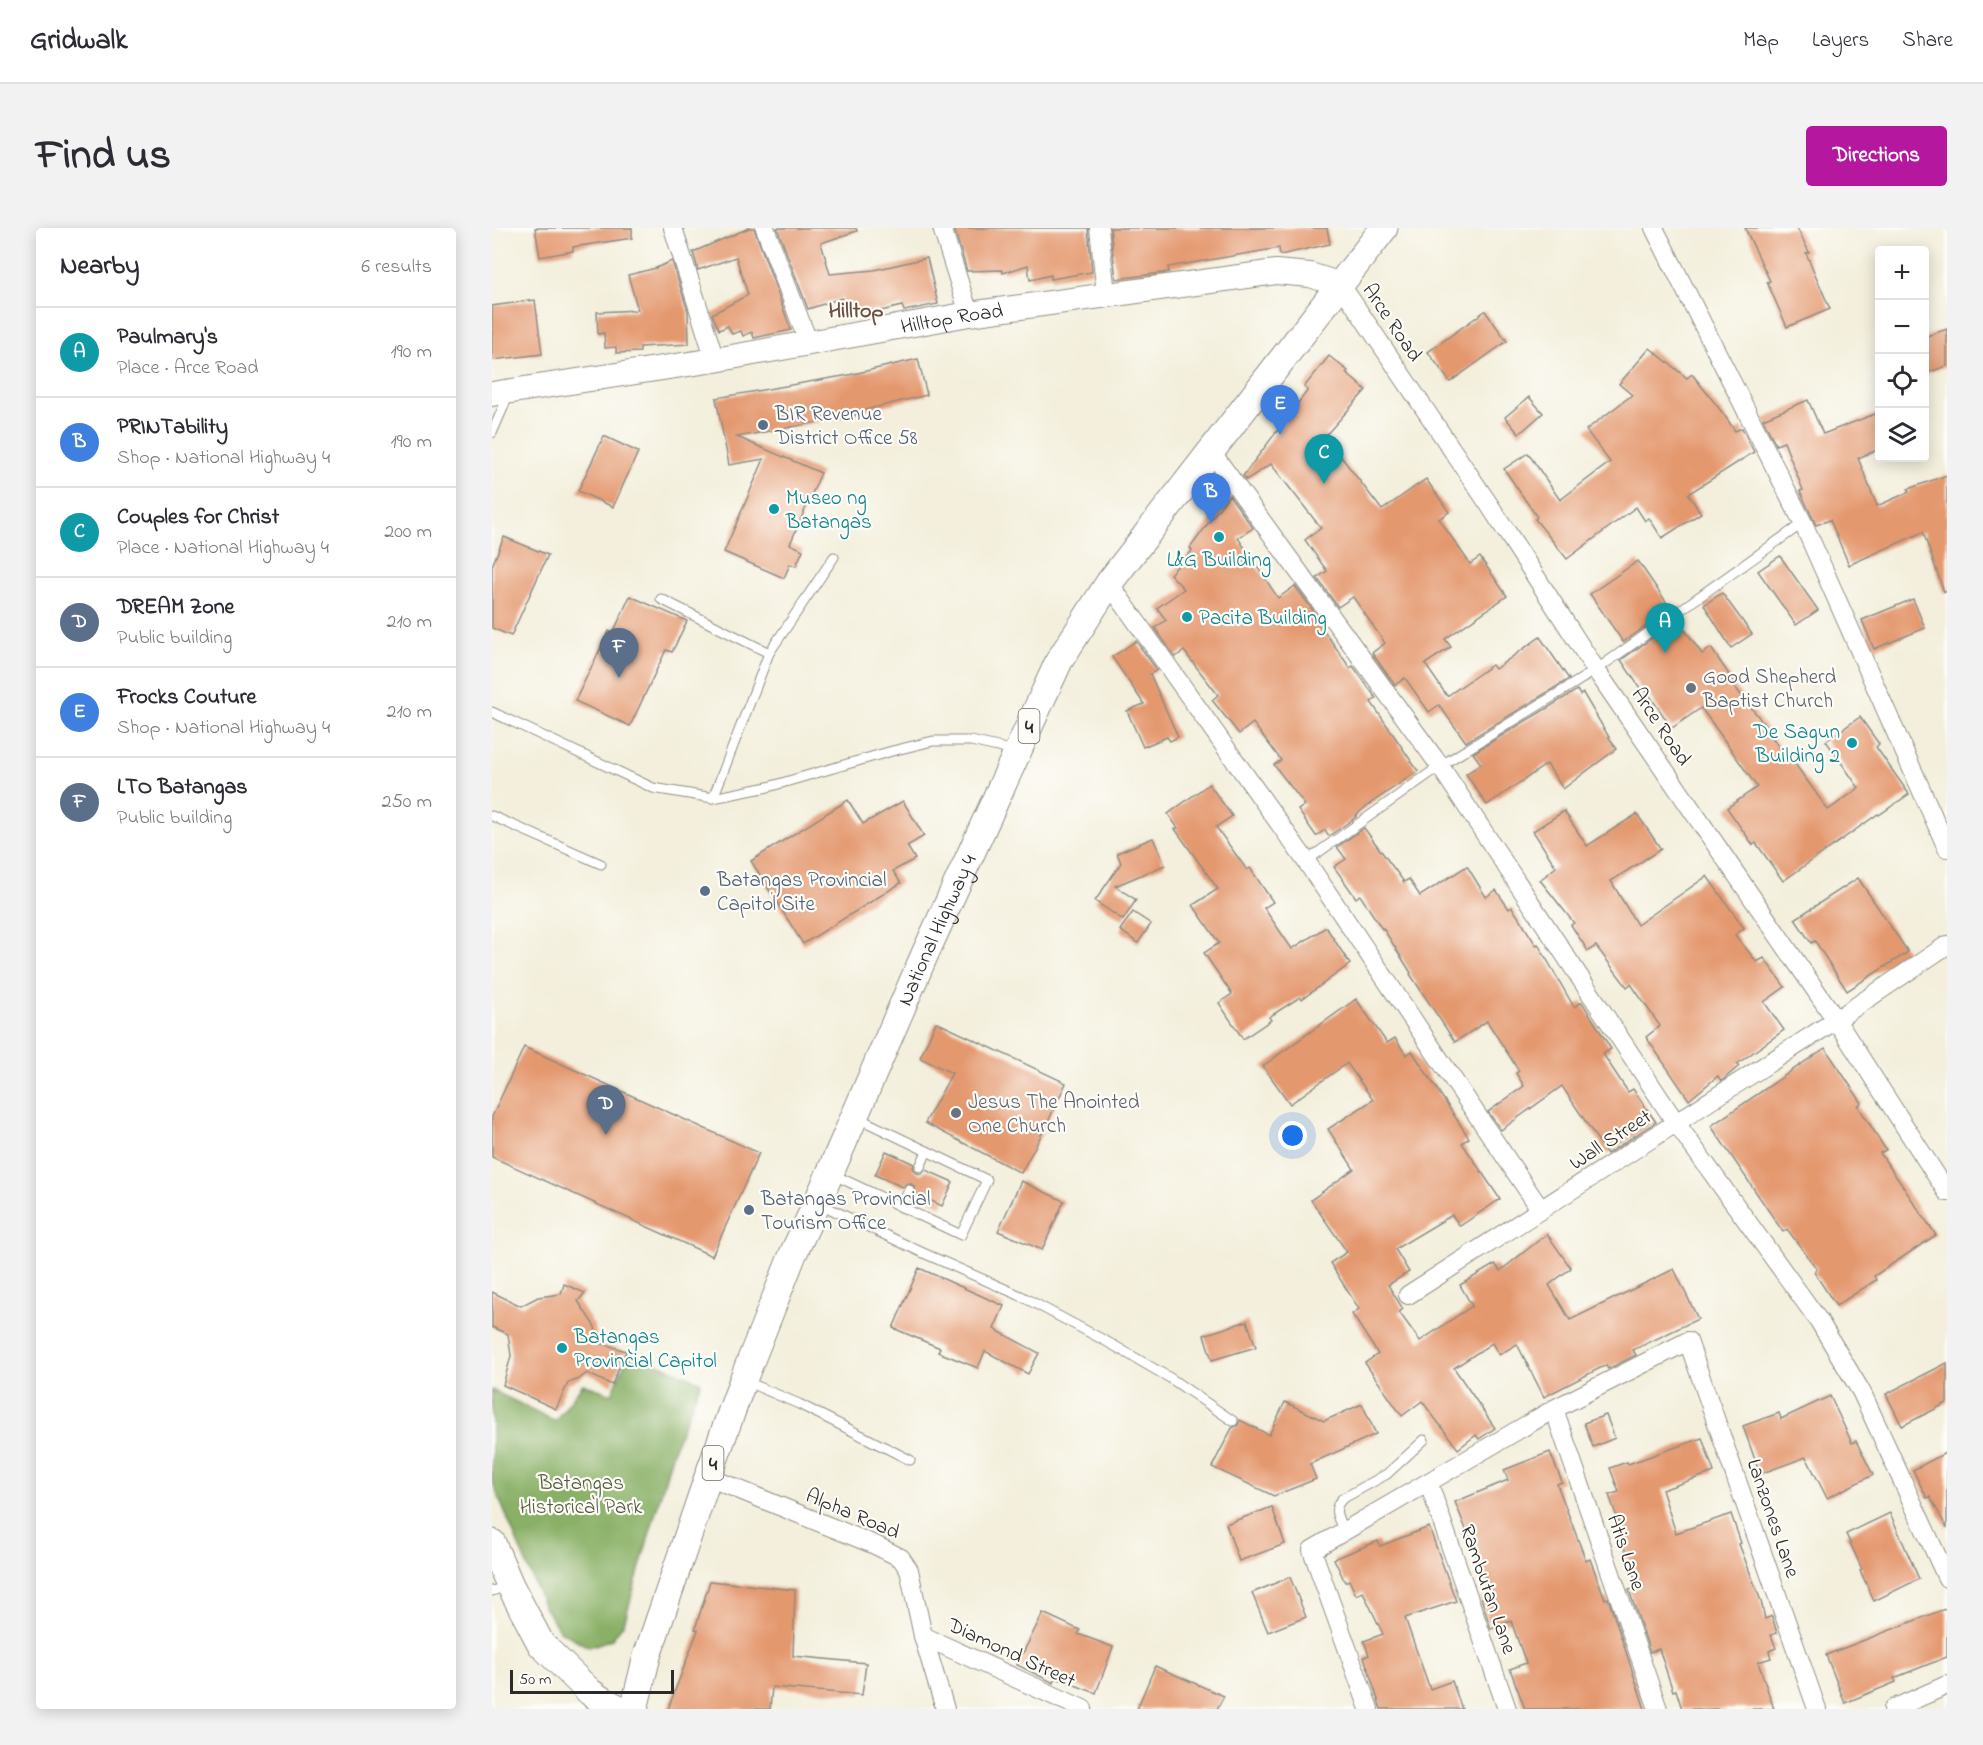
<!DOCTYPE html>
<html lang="en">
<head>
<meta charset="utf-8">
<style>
	:root { --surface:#fff; --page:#f2f2f3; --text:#2b2b33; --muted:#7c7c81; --line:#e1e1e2; --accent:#b5179e }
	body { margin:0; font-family:"Indie Flower",sans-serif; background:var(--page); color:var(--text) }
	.controls { position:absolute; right:18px; top:18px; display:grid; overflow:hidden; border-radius:6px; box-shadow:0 3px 15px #0003 }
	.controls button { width:54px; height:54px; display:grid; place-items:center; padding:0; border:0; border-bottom:2px solid var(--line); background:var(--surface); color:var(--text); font:30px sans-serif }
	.scale { position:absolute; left:18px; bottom:15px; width:164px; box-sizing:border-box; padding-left:6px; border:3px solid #2b2b2b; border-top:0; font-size:16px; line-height:21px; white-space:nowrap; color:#2b2b2b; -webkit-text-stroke:4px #fdfcf7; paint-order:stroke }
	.you { position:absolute; left:801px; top:908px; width:21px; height:21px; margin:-15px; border:4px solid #fff; border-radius:50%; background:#1a73e8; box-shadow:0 0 0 9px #1a73e833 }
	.badge { display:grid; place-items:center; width:39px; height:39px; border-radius:50%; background:var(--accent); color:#fff; font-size:20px; font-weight:700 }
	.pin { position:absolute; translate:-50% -50px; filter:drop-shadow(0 2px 3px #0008) }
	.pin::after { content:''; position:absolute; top:32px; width:21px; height:18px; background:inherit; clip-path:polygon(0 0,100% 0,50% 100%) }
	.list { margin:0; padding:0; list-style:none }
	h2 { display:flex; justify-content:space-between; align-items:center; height:78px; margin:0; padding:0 24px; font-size:26px }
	h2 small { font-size:20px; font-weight:400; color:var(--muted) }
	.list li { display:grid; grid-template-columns:39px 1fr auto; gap:18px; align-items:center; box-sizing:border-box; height:90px; padding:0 24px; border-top:2px solid var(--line) }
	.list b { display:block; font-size:22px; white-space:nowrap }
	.list p { margin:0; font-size:20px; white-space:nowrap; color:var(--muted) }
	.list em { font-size:20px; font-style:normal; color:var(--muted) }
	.icon { flex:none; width:33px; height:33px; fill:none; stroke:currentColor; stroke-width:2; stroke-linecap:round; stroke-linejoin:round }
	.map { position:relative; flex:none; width:1455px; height:1481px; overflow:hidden; border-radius:6px }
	header { display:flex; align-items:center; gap:36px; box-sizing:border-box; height:84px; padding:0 30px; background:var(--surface); border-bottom:2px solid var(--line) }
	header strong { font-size:28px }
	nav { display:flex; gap:33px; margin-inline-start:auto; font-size:21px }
	.intro { display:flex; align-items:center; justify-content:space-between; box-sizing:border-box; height:144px; padding:0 36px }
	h1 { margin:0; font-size:42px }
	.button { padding:15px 27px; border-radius:6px; background:var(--accent); color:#fff; font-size:21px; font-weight:700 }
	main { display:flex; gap:36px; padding:0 36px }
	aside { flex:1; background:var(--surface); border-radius:6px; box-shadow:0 3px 15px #0003 }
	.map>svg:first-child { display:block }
	.forest { fill:#89b066; stroke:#5a6e48; stroke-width:1.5 }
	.building { fill:#e4986e }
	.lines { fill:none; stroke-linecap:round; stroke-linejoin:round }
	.lane-casing { stroke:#8f8d84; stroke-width:11 }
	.street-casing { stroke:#8f8d84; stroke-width:20 }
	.secondary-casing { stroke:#8f8d84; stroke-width:26 }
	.primary-casing { stroke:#8f8d84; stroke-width:29 }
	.lane { stroke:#fff; stroke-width:9 }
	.street { stroke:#fff; stroke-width:18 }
	.secondary { stroke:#fff; stroke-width:24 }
	.primary { stroke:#fff; stroke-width:27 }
	.service-dot { fill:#5c6f8a; stroke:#fdfcf7; stroke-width:2 }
	.culture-dot { fill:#0f9aa8; stroke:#fdfcf7; stroke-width:2 }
	.worship-dot { fill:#6b7280; stroke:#fdfcf7; stroke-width:2 }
	.labels { text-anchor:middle; stroke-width:4.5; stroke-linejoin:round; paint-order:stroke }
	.shield { fill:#fdfcf7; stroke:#6a6a68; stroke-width:1.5 }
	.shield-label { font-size:20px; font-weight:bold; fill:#2b2b2b }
	.street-label { font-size:21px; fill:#2b2b2b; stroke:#fdfcf7 }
	.service-label { font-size:21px; fill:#4e5e75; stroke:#fdfcf7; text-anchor:start }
	.culture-label { font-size:21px; fill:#0d838f; stroke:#fdfcf7; text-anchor:start }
	.worship-label { font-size:21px; fill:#5b616d; stroke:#fdfcf7; text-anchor:start }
	.park-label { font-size:21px; fill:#525c41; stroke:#fdfcf7 }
	.neighbourhood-label { font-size:22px; font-weight:bold; fill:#6c5142; stroke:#fdfcf7 }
</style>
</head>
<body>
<header>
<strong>Gridwalk</strong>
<nav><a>Map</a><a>Layers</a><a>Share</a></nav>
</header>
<div class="intro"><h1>Find us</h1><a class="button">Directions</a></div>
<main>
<aside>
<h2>Nearby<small>6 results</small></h2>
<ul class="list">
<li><span class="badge" style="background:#0f9aa8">A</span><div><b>Paulmary's</b><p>Place · Arce Road</p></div><em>190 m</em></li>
<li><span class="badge" style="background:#3f7fe0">B</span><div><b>PRINTability</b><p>Shop · National Highway 4</p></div><em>190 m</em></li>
<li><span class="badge" style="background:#0f9aa8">C</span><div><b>Couples for Christ</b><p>Place · National Highway 4</p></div><em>200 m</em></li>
<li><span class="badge" style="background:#5c6f8a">D</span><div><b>DREAM Zone</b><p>Public building</p></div><em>210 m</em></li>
<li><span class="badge" style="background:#3f7fe0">E</span><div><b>Frocks Couture</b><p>Shop · National Highway 4</p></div><em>210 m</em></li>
<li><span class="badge" style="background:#5c6f8a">F</span><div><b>LTO Batangas</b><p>Public building</p></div><em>250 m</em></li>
</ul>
</aside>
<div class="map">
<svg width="1455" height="1481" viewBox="0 0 1455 1481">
	<rect width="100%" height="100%" fill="#fdfcf7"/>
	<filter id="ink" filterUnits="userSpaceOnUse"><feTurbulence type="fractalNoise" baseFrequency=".0167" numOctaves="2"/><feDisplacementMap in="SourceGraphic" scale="12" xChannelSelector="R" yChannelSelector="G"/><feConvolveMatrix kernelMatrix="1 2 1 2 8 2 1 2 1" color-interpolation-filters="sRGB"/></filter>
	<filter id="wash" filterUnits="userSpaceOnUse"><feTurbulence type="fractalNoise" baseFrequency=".008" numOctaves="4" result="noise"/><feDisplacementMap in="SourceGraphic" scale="24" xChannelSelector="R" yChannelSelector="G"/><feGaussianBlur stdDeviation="1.35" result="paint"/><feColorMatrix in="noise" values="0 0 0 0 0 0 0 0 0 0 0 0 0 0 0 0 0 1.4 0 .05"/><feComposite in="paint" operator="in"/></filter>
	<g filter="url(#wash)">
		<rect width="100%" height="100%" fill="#f3efdc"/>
		<polygon class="forest" points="137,1124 209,1154 182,1220 132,1395 120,1411 97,1419 68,1403 52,1379 0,1253 0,1162 63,1193 91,1156 120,1166"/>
		<g id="blocks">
			<g class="building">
				<polygon points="43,0 140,0 140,10 81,19 81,23 48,29"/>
				<polygon points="257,0 262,0 299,102 262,110 260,104 251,108 249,103 240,106 236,98 227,102 220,86 256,67 244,29 206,42 201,24"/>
				<polygon points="285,0 364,0 365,3 329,15 338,46 382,42 435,30 446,76 412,83 410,78 385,84 385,82 351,85 350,70 316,81"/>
				<polygon points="462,0 596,0 600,44 559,51 559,47 538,52 536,37 511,45 510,42 475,43"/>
				<polygon points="618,0 835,0 838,16 788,27 787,20 676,39 677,44 624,51"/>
				<polygon points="1253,0 1305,0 1317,24 1314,25 1338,81 1295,99 1275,54 1278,53"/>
				<polygon points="180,33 196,83 197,116 148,119 148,124 124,125 124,119 113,120 112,105 106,106 105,84 146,82 136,47 164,40"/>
				<polygon points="43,72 50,126 0,132 0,78"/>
				<polygon points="993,83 1015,113 958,154 936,124"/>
				<polygon points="1455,101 1455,138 1432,146 1432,109"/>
				<polygon points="1158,120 1195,150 1200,146 1233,188 1243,203 1250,200 1262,224 1196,266 1209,285 1170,310 1157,290 1153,293 1144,279 1075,331 1043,291 1045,289 1012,241 1036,225 1068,272 1118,234 1094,202 1140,167 1127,156"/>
				<polygon points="837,128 856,143 854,145 874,162 833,208 890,282 934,251 957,284 947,291 978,336 988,329 1015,368 953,411 959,419 933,436 955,468 1000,437 1003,441 1048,409 1077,451 974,514 947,477 937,484 913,450 903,457 880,425 893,415 861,369 846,379 825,350 835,343 813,312 829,300 779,236 754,252 751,248 816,162 812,159"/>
				<polygon points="426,131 435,167 364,184 364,187 245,209 329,245 298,316 311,322 304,338 298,336 292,350 232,324 272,231 237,237 224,170 357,147"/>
				<polygon points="1037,169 1051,185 1027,206 1013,189"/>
				<polygon points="1316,172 1331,206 1388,184 1388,221 1366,230 1385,278 1417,264 1416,261 1455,247 1455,364 1452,364 1431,304 1357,337 1338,292 1324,297 1308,263 1311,262 1292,214 1284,217 1271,191"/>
				<polygon points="112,208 146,224 121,279 86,263"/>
				<polygon points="737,267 761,300 746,310 786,370 803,358 828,392 828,397 858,440 861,438 884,470 879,474 926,543 876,577 863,588 864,589 837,608 833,602 824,608 806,582 813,577 782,537 789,532 761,495 747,506 720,472 726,467 692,423 683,429 663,400 674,392 665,380 692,361 678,346 700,323 698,320"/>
				<polygon points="12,309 56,327 19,408 0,400 0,338"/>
				<polygon points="1288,328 1326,382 1304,397 1266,343"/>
				<polygon points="1146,333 1179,381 1131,414 1098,366"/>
				<polygon points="1230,365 1260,406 1239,420 1212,377"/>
				<polygon points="138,368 195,393 180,424 174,422 138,498 83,473 117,403 121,405"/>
				<polygon points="1421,371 1433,400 1382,421 1370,392"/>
				<polygon points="1186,392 1210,426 1219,420 1244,457 1242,458 1266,488 1298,536 1301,533 1336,582 1367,560 1334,513 1368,489 1387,516 1384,519 1417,566 1387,587 1386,586 1291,653 1264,615 1261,617 1235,580 1265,559 1228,506 1209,480 1180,500 1153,461 1150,463 1129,432"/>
				<polygon points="644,413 665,442 658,446 686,509 678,513 675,509 651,519 635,483 652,476 620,429"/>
				<polygon points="1085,462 1088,467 1091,465 1124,521 1071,561 1055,536 995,577 974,546 989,536 981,525"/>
				<polygon points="717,556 740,588 724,599 755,642 758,640 781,674 772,680 800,721 834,699 858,736 810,771 808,769 777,789 779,792 751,811 727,775 740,766 712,725 727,715 701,677 726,661 683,601 686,600 676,586"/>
				<polygon points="356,572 371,596 411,573 432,608 415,618 423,631 401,643 409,655 311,716 259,633"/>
				<polygon points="1072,583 1095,618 1145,586 1169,621 1119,653 1145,697 1215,648 1252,700 1243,707 1265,734 1272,730 1293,759 1272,774 1292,802 1245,836 1247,838 1232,851 1229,853 1226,848 1197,872 1154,809 1168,798 1139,756 1135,759 1104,718 1096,723 1079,697 1082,695 1048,652 1064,639 1041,603"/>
				<polygon points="872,600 912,654 917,651 928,668 975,638 994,669 1004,662 1017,681 1020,679 1044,717 1046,716 1082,779 1090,774 1119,821 1111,826 1136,864 1141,861 1164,894 1115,926 1070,858 1009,902 996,884 1032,858 1024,845 1027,843 995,793 963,814 918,746 919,745 891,700 890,701 868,667 864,670 842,639 854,631 845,619"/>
				<polygon points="661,610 673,637 623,658 644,672 631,692 603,673 629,635 625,625"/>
				<polygon points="1366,650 1416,724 1355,763 1323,713 1319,715 1303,691"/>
				<polygon points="641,684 659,696 646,715 628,702"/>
				<polygon points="864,771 895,815 903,810 914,827 920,823 977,910 970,915 1008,971 968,998 960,987 903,1021 917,1044 896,1057 911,1081 907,1084 928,1113 980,1078 968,1057 1003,1036 1008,1043 1055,1006 1079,1040 1057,1057 1078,1092 1182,1041 1206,1091 1141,1122 1144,1127 1116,1141 1114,1137 1052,1169 1025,1116 1007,1127 1000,1115 962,1140 1003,1200 987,1211 984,1207 966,1221 930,1173 910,1188 873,1135 886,1126 860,1086 867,1081 838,1035 855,1024 819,972 862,941 836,901 881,872 855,835 798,876 771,838"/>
				<polygon points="444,794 574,855 554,898 529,945 433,895 460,845 428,830"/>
				<polygon points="32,819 267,925 220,1028 0,929 0,889"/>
				<polygon points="1333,820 1370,875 1366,878 1394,922 1388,925 1444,1007 1382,1048 1384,1052 1344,1078 1322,1044 1325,1041 1295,1001 1291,1004 1219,898"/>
				<polygon points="394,923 422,936 421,940 425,945 429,946 434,942 461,954 450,978 423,965 423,959 419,956 414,956 411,959 383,947"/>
				<polygon points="529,953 572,973 550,1022 506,1003"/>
				<polygon points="427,1040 512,1078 502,1101 547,1125 536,1146 493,1123 486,1140 446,1124 448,1120 401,1100"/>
				<polygon points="72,1056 93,1065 86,1073 103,1099 105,1114 134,1123 120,1157 95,1145 87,1151 76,1155 64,1181 11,1157 19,1128 16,1106 0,1099 0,1064 29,1078 46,1069 69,1066"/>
				<polygon points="755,1093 764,1119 720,1132 712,1107"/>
				<polygon points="1455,1135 1455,1175 1410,1198 1394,1166"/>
				<polygon points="1338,1168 1360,1215 1364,1213 1381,1247 1335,1270 1314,1229 1268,1246 1251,1198 1287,1185 1289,1191"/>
				<polygon points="793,1174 832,1193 870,1176 884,1206 818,1236 824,1251 782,1268 720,1239 740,1200 746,1197 748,1192 777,1207"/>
				<polygon points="1114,1187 1123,1210 1101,1219 1092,1195"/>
				<polygon points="1210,1210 1222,1244 1170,1262 1184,1305 1239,1286 1249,1315 1247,1316 1269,1373 1273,1391 1280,1388 1285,1405 1279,1407 1284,1420 1277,1423 1279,1430 1266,1434 1282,1481 1190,1481 1184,1462 1181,1463 1167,1421 1158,1424 1137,1362 1146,1359 1131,1316 1134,1315 1117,1267 1127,1264 1118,1240 1135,1234 1136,1236"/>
				<polygon points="1058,1224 1070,1254 1065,1256 1094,1333 1098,1331 1113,1371 1116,1370 1153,1481 1033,1481 1018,1441 1034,1435 1019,1393 999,1401 989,1370 1000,1366 963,1274 1016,1252 1012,1242"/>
				<polygon points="1455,1224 1455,1300 1438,1269 1435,1270 1421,1242"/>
				<polygon points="780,1279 793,1316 747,1333 734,1296"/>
				<polygon points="1398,1285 1427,1351 1382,1373 1368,1342 1370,1341 1354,1306"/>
				<polygon points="937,1299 964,1373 913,1390 938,1461 960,1453 970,1481 889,1481 872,1429 877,1427 872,1413 891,1406 871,1364 864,1367 857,1352 853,1354 842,1331 886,1313 888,1318"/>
				<polygon points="798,1349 814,1389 776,1404 760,1365"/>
				<polygon points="218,1353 303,1362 301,1428 374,1435 370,1467 280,1459 278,1481 176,1481 206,1402 203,1401"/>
				<polygon points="1455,1380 1455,1429 1402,1450 1404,1454 1353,1475 1334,1427"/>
				<polygon points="551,1385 588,1402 586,1406 621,1419 604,1465 564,1450 562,1455 525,1437"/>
				<polygon points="663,1438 732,1468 725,1481 645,1481"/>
			</g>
		</g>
	</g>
	<g filter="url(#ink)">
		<use href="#blocks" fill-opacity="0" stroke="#8f8d84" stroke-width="1.5"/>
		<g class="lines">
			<defs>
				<g id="lane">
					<polyline points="0,205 17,166"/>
					<polyline points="169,371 277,425"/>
					<polyline points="0,484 161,560 221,570 276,559 400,523 441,513 479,513 523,523"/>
					<polyline points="221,570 277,425 342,329"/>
					<polyline points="0,588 109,636"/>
					<polyline points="814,633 948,538 1104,442 1311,295"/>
					<polyline points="428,939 435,923"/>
					<polyline points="340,946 469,1007 495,952 364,889"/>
					<polyline points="328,976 429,1024 529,1068 621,1117 678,1150 741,1193"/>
					<polyline points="409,979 417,962"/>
					<polyline points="253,1153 307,1176 418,1232"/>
					<path d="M852 1304C847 1291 839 1282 850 1271L895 1246 932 1212"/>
					<polyline points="0,1363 16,1358"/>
				</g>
				<g id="street">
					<polyline points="181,0 223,132"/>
					<polyline points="273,0 317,116"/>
					<polyline points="450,0 477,86"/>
					<polyline points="607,0 614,66"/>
					<polyline points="1162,0 1311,295 1455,620"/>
					<polyline points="849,57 998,278 1104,442 1344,792 1455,964"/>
					<polyline points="718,222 948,538 1184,895 1327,1093 1370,1165 1455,1350"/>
					<polyline points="617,355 814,633 1049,982"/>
					<polyline points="916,1067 1344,792 1455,717"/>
					<polyline points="1062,1181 1166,1481"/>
					<polyline points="216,1249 383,1317 409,1330 417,1342 431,1408 453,1481"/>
					<polyline points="937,1256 1015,1481"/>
					<polyline points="431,1408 591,1481"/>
					<polyline points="877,1481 820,1322 1062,1181 1196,1113 1325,1481"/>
					<polyline points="1401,1481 1455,1457"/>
				</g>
				<g id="secondary">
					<path id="s1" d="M0 166 223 132 477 86 784 44 818 47 849 57"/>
				</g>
				<g id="primary">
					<polyline points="0,1315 18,1357 49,1416 98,1464 108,1471 128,1481"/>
					<path id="s2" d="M142 1481 155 1428 216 1249 251 1152 301 1026 325 975 432 728 567 433 617 355 892 0"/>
				</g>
			</defs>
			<use href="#lane" class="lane-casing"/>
			<use href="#street" class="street-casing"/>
			<use href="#secondary" class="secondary-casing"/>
			<use href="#primary" class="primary-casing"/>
			<use href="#lane" class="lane"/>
			<use href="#street" class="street"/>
			<use href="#secondary" class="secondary"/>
			<use href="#primary" class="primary"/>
		</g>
	</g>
	<g class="service-dot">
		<circle cx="271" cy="197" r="6"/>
		<circle cx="213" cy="663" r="6"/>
		<circle cx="257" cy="982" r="6"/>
	</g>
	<g class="culture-dot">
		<circle cx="282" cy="281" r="6"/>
		<circle cx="727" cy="309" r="6"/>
		<circle cx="695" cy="389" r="6"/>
		<circle cx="1360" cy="515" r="6"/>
		<circle cx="70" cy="1120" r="6"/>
	</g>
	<g class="worship-dot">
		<circle cx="1199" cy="460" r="6"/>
		<circle cx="464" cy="885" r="6"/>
	</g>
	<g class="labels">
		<g class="shield">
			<rect x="526.5" y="481" width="21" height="34" rx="4.5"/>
			<rect x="210.5" y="1218" width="21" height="34" rx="4.5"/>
		</g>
		<g class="shield-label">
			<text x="537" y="505">4</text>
			<text x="221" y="1242">4</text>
		</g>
		<g class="street-label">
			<text dy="7" stroke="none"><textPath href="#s1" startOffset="466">Hilltop Road</textPath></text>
			<text transform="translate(901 94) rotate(56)" y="7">Arce Road</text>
			<text transform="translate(1170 498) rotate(56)" y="7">Arce Road</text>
			<text dy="7" stroke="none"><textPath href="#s2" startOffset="837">National Highway 4</textPath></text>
			<text transform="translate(1118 911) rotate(-33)" y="7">Wall Street</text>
			<text transform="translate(361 1285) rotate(23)" y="7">Alpha Road</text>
			<text transform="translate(1282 1290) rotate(71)" y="7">Lanzones Lane</text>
			<text transform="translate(1135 1324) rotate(71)" y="7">Atis Lane</text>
			<text transform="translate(997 1361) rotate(71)" y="7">Rambutan Lane</text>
			<text transform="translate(520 1424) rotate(25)" y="7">Diamond Street</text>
		</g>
		<g class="service-label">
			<text x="283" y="192">BIR Revenue<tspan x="283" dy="24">District Office 58</tspan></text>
			<text x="225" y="658">Batangas Provincial<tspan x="225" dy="24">Capitol Site</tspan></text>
			<text x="269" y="977">Batangas Provincial<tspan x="269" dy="24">Tourism Office</tspan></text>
		</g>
		<g class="culture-label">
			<text x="294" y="276">Museo ng<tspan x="294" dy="24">Batangas</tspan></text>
			<text x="727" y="338" text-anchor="middle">L&amp;G Building</text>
			<text x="707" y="396">Pacita Building</text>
			<text x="1348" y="510" text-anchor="end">De Sagun<tspan x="1348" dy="24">Building 2</tspan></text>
			<text x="82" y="1115">Batangas<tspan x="82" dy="24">Provincial Capitol</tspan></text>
		</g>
		<g class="worship-label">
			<text x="1211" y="455">Good Shepherd<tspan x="1211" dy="24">Baptist Church</tspan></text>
			<text x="476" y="880">Jesus The Anointed<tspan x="476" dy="24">One Church</tspan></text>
		</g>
		<g class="park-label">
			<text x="89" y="1261">Batangas<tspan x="89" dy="24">Historical Park</tspan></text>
		</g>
		<g class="neighbourhood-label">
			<text x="364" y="89">Hilltop</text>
		</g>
	</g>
</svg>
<div class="controls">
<button>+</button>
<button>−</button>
<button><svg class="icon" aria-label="locate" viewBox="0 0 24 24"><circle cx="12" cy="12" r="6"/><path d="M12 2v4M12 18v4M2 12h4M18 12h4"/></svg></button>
<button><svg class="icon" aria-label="layers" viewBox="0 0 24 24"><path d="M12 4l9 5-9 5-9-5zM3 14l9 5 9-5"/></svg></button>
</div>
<div class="scale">50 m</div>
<div class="you"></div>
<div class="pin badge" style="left:1173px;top:425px;background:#0f9aa8">A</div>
<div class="pin badge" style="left:719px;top:295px;background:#3f7fe0">B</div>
<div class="pin badge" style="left:832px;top:256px;background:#0f9aa8">C</div>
<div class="pin badge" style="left:114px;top:907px;background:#5c6f8a">D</div>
<div class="pin badge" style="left:788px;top:207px;background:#3f7fe0">E</div>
<div class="pin badge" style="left:127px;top:450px;background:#5c6f8a">F</div>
</div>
</main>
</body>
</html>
